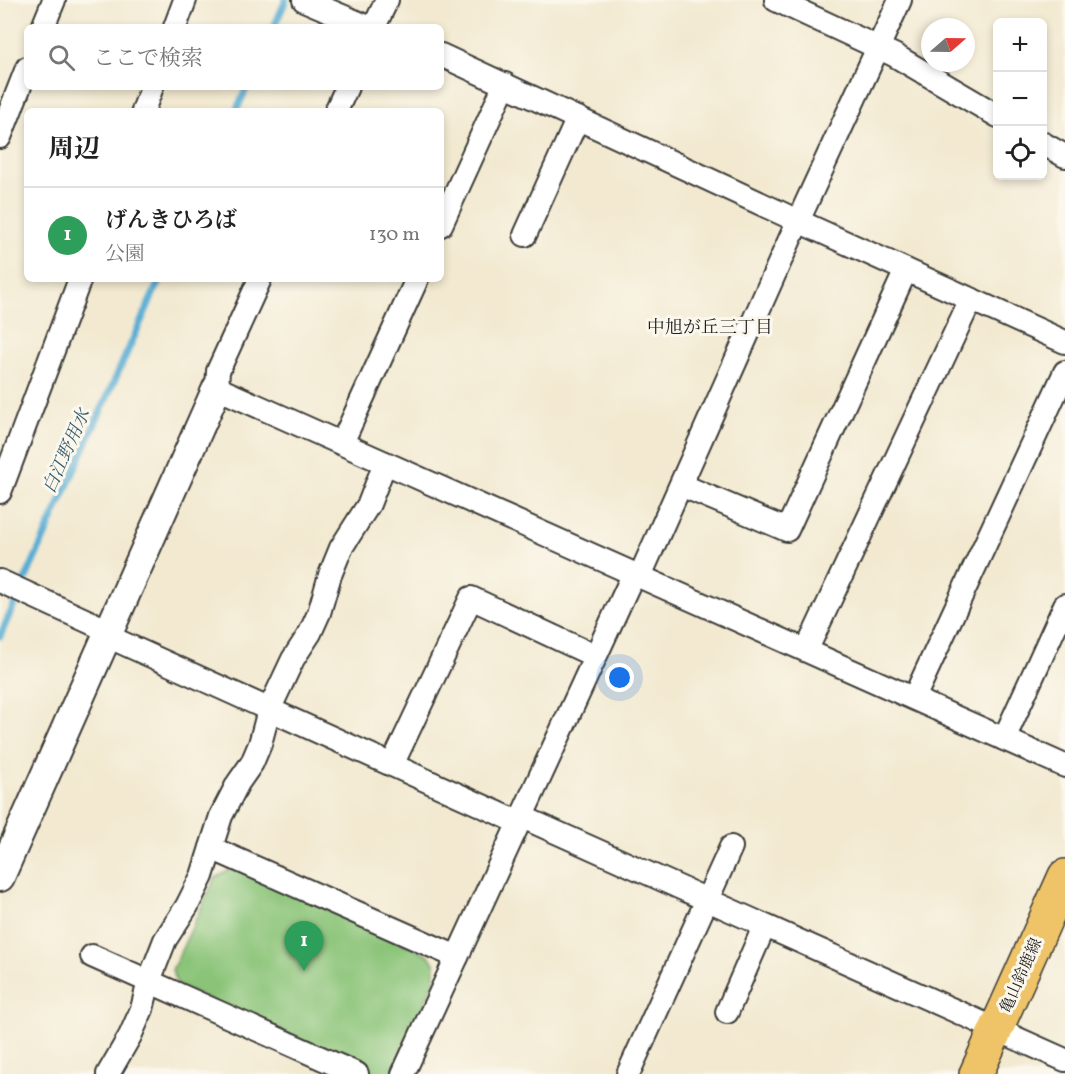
<!DOCTYPE html>
<html lang="ja">
<head>
<meta charset="utf-8">
<style>
	:root { --surface:#fff; --page:#f6f6f6; --text:#222; --muted:#767676; --line:#e0e0e0; --accent:#c8321e }
	body { margin:0; font-family:Vollkorn,"Noto Serif JP",serif; background:var(--page); color:var(--text) }
	.controls { position:absolute; right:18px; top:18px; display:grid; overflow:hidden; border-radius:9px; box-shadow:0 3px 9px #0003 }
	.controls button { width:54px; height:54px; display:grid; place-items:center; padding:0; border:0; border-bottom:2px solid var(--line); background:var(--surface); color:var(--text); font:30px sans-serif }
	.compass { position:absolute; left:921px; top:18px; width:54px; height:54px; border-radius:50%; background:var(--surface); box-shadow:0 3px 9px #0003; rotate:70deg }
	.you { position:absolute; left:620px; top:678px; width:21px; height:21px; margin:-15px; border:4px solid #fff; border-radius:50%; background:#1a73e8; box-shadow:0 0 0 9px #1a73e833 }
	.badge { display:grid; place-items:center; width:39px; height:39px; border-radius:50%; background:var(--accent); color:#fff; font-size:20px; font-weight:700 }
	.pin { position:absolute; translate:-50% -50px; filter:drop-shadow(0 2px 3px #0008) }
	.pin::after { content:''; position:absolute; top:32px; width:21px; height:18px; background:inherit; clip-path:polygon(0 0,100% 0,50% 100%) }
	.list { margin:0; padding:0; list-style:none }
	h2 { display:flex; justify-content:space-between; align-items:center; height:78px; margin:0; padding:0 24px; font-size:26px }
	h2 small { font-size:20px; font-weight:400; color:var(--muted) }
	.list li { display:grid; grid-template-columns:39px 1fr auto; gap:18px; align-items:center; box-sizing:border-box; height:96px; padding:0 24px; border-top:2px solid var(--line) }
	.list b { display:block; font-size:22px; white-space:nowrap }
	.list p { margin:0; font-size:20px; white-space:nowrap; color:var(--muted) }
	.list em { font-size:20px; font-style:normal; color:var(--muted) }
	.icon { flex:none; width:33px; height:33px; fill:none; stroke:currentColor; stroke-width:2; stroke-linecap:round; stroke-linejoin:round }
	.map { position:relative; flex:none; width:1065px; height:1074px; overflow:hidden }
	.search { position:absolute; background:var(--surface); box-shadow:0 3px 9px #0003; left:24px; top:24px; width:420px; height:66px; display:flex; align-items:center; gap:15px; box-sizing:border-box; padding:0 21px; border-radius:9px; color:var(--muted); font-size:22px }
	.panel { position:absolute; background:var(--surface); box-shadow:0 3px 9px #0003; left:24px; top:108px; width:420px; height:174px; border-radius:9px }
	.map>svg:first-child { display:block }
	.green { fill:#8ac478; stroke:#53704a; stroke-width:1.5 }
	.lines { fill:none; stroke-linecap:round; stroke-linejoin:round }
	.stream { stroke:#56add3; stroke-width:7 }
	.minor-casing { stroke:#3c3b37; stroke-width:26 }
	.tertiary-casing { stroke:#3c3b37; stroke-width:32 }
	.primary-casing { stroke:#3c3b37; stroke-width:36 }
	.minor { stroke:#fff; stroke-width:22 }
	.tertiary { stroke:#fff; stroke-width:28 }
	.primary { stroke:#efc469; stroke-width:33 }
	.labels { text-anchor:middle; stroke-width:6; stroke-linejoin:round; paint-order:stroke }
	.street-label { font-size:16px; fill:#1c1c1c; stroke:#fbf7ec }
	.neighbourhood-label { font-size:18px; fill:#1c1c1c; stroke:#fbf7ec }
	.water-label { font-size:18px; font-style:italic; fill:#365d6e; stroke:#fbf7ec }
</style>
</head>
<body>
<div class="map">
<svg width="1065" height="1074" viewBox="0 0 1065 1074">
	<rect width="100%" height="100%" fill="#fbf7ec"/>
	<filter id="ink" filterUnits="userSpaceOnUse"><feTurbulence type="fractalNoise" baseFrequency=".0167" numOctaves="2"/><feDisplacementMap in="SourceGraphic" scale="12" xChannelSelector="R" yChannelSelector="G"/><feConvolveMatrix kernelMatrix="1 2 1 2 8 2 1 2 1" color-interpolation-filters="sRGB"/></filter>
	<filter id="wash" filterUnits="userSpaceOnUse"><feTurbulence type="fractalNoise" baseFrequency=".008" numOctaves="4" result="noise"/><feDisplacementMap in="SourceGraphic" scale="24" xChannelSelector="R" yChannelSelector="G"/><feGaussianBlur stdDeviation="1.35" result="paint"/><feColorMatrix in="noise" values="0 0 0 0 0 0 0 0 0 0 0 0 0 0 0 0 0 1.4 0 .05"/><feComposite in="paint" operator="in"/></filter>
	<g filter="url(#wash)">
		<rect width="100%" height="100%" fill="#f2e9d0"/>
		<polygon class="green" points="234,867 429,955 435,965 435,981 392,1072 377,1074 177,985 172,970 215,878"/>
		<g class="lines">
			<g class="stream">
				<polyline points="274,27 286,0"/>
				<polyline points="236,111 247,87"/>
				<polyline points="0,636 160,279"/>
			</g>
		</g>
	</g>
	<g filter="url(#ink)">
		<g class="lines">
			<defs>
				<g id="minor">
					<polyline points="304,0 368,27"/>
					<polyline points="776,0 894,55 998,116"/>
					<polyline points="43,27 54,0"/>
					<polyline points="175,27 185,0"/>
					<polyline points="374,27 387,0"/>
					<polyline points="441,55 798,221 1065,342"/>
					<polyline points="143,111 152,87"/>
					<polyline points="336,111 347,87"/>
					<polyline points="0,137 27,68"/>
					<polyline points="1042,143 1065,156"/>
					<polyline points="441,225 505,84"/>
					<polyline points="525,235 578,118"/>
					<polyline points="260,279 218,371 217,388 1065,766"/>
					<polyline points="342,443 417,279"/>
					<polyline points="681,485 787,530 906,270"/>
					<polyline points="0,492 80,279"/>
					<polyline points="640,576 798,221 900,0"/>
					<polyline points="0,581 109,631"/>
					<polyline points="107,636 518,822"/>
					<polyline points="807,649 971,299"/>
					<polyline points="914,698 1065,372"/>
					<polyline points="1004,739 1065,605"/>
					<polyline points="392,765 471,598 595,656"/>
					<polyline points="520,816 1065,1060"/>
					<polyline points="211,848 457,957"/>
					<polyline points="92,956 357,1074"/>
					<polyline points="727,1012 764,927"/>
					<polyline points="108,1074 130,1036 142,1009 149,981 165,940 187,906 202,876 221,816 238,783 252,763 260,744 269,710 293,659 310,633 319,613 330,575 341,548 369,504 385,463"/>
					<polyline points="403,1074 634,573"/>
					<polyline points="628,1074 731,847"/>
				</g>
				<polyline id="tertiary" points="0,877 217,388"/>
				<polyline id="primary" points="976,1074 1065,876"/>
			</defs>
			<use href="#minor" class="minor-casing"/>
			<use href="#tertiary" class="tertiary-casing"/>
			<use href="#primary" class="primary-casing"/>
			<use href="#minor" class="minor"/>
			<use href="#tertiary" class="tertiary"/>
			<use href="#primary" class="primary"/>
		</g>
	</g>
	<g class="labels">
		<g class="street-label">
			<text transform="translate(1020 975) rotate(-66)" y="6">亀山鈴鹿線</text>
		</g>
		<g class="neighbourhood-label">
			<text x="710" y="333">中旭が丘三丁目</text>
		</g>
		<g class="water-label">
			<text transform="translate(66 451) rotate(-66)" y="6">白江野用水</text>
		</g>
	</g>
</svg>
<div class="controls">
<button>+</button>
<button>−</button>
<button><svg class="icon" aria-label="locate" viewBox="0 0 24 24"><circle cx="12" cy="12" r="6"/><path d="M12 2v4M12 18v4M2 12h4M18 12h4"/></svg></button>
</div>
<svg class="compass" viewBox="-18 -18 36 36"><path d="M0-13l5 13h-10z" fill="#e53935"/><path d="M0 13l5-13h-10z" fill="#767676"/></svg>
<div class="you"></div>
<div class="pin badge" style="left:304px;top:971px;background:#2e9e5b">1</div>
<div class="search"><svg class="icon" aria-label="search" viewBox="0 0 24 24"><circle cx="10" cy="10" r="6"/><path d="M15 15l6 6"/></svg>ここで検索</div>
<section class="panel">
<h2>周辺<small></small></h2>
<ul class="list">
<li><span class="badge" style="background:#2e9e5b">1</span><div><b>げんきひろば</b><p>公園</p></div><em>130 m</em></li>
</ul>
</section>
</div>
</body>
</html>
